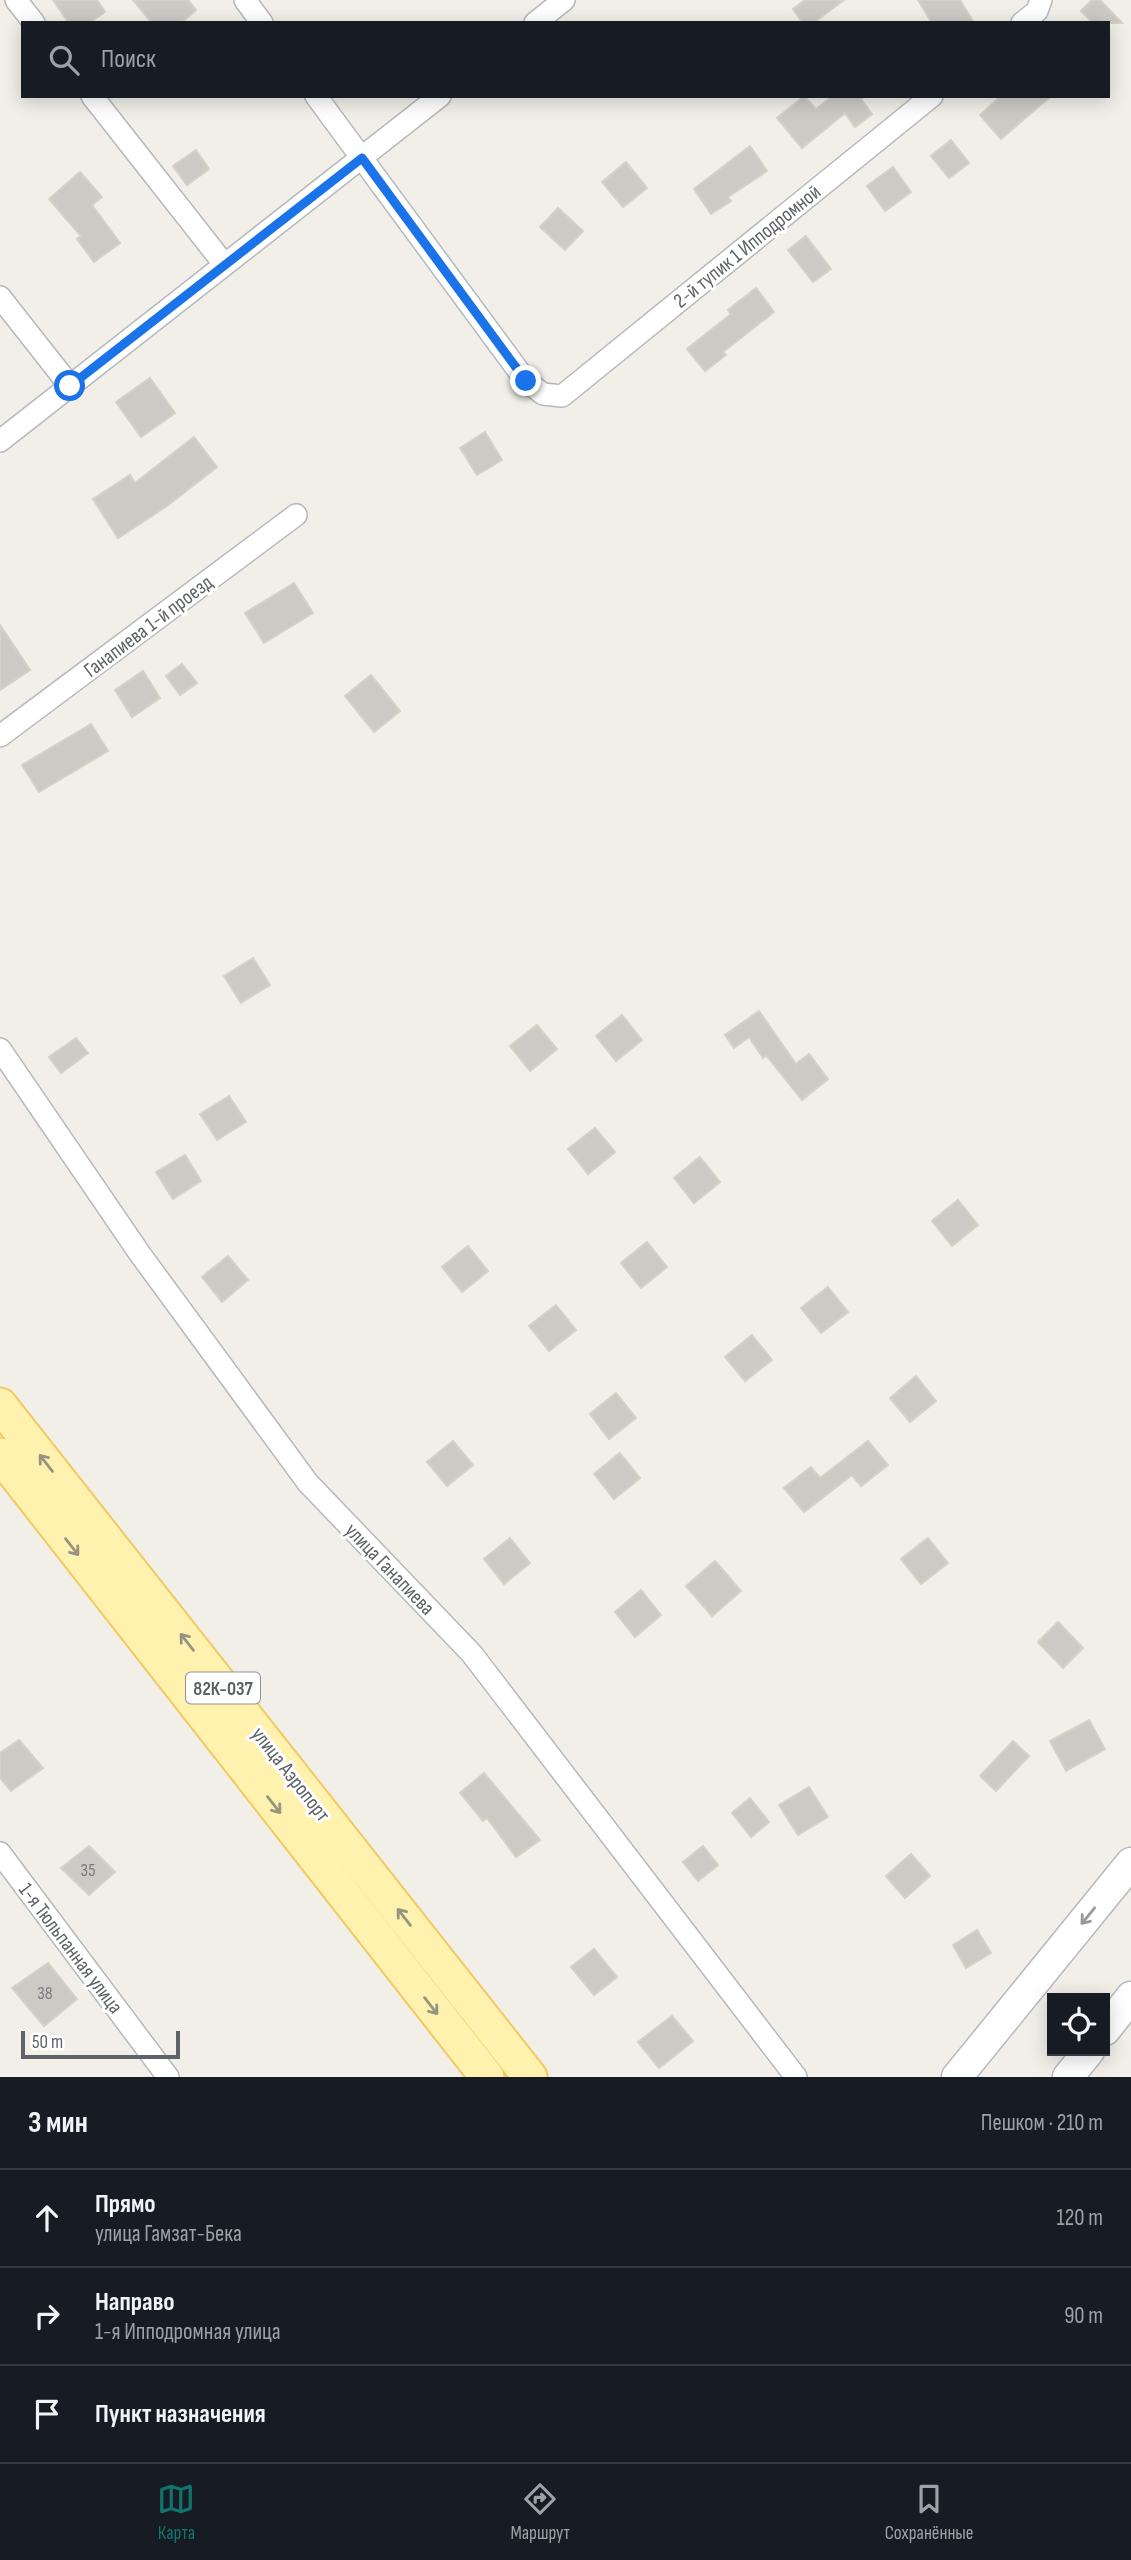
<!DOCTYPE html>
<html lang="ru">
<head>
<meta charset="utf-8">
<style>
	:root { --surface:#171b24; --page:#242831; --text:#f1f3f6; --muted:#9ea1a6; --line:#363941; --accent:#0f766e }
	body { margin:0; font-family:"Sofia Sans Condensed",sans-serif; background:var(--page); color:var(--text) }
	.controls { position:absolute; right:21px; bottom:21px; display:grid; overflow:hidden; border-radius:0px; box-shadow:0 4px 18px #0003 }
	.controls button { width:63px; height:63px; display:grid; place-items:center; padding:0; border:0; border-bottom:2px solid var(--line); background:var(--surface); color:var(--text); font:35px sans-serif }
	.scale { position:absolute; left:21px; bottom:18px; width:159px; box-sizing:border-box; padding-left:7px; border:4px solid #5f6368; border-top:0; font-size:19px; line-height:24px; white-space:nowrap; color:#5f6368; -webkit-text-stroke:5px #fff; paint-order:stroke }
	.stop { position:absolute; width:21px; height:21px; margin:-16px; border:5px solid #1a73e8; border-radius:50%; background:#fff }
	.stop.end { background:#1a73e8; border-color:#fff; box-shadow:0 2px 7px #0008 }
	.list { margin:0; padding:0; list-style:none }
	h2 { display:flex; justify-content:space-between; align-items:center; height:91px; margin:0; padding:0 28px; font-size:30px }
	h2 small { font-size:23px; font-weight:400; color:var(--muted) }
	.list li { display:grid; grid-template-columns:46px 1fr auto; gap:21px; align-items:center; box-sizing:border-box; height:98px; padding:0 28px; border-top:2px solid var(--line) }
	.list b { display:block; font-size:26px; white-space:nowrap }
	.list p { margin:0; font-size:23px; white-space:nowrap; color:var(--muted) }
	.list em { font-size:23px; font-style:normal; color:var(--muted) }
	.icon { flex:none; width:38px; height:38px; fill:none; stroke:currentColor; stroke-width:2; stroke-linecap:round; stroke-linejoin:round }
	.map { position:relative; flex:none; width:1131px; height:2077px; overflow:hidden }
	.search { position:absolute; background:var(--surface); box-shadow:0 4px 18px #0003; left:21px; right:21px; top:21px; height:77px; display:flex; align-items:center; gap:18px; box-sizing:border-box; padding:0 24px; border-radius:0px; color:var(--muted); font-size:26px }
	.sheet { height:385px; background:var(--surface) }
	nav { display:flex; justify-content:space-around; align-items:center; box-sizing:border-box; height:98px; border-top:2px solid var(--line); background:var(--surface); font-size:19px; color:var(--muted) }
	nav a { display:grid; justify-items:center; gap:4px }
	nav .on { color:var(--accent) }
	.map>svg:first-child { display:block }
	.building { fill:#cccac5; stroke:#d6d1c6; stroke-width:2 }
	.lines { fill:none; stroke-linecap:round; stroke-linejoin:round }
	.minor-casing { stroke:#b5b8bc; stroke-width:24 }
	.secondary-casing { stroke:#b6babf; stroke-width:33 }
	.primary-casing { stroke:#f2c960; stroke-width:37 }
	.minor { stroke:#fff; stroke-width:21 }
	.secondary { stroke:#fff; stroke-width:30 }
	.primary { stroke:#fff2af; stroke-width:33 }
	.oneway { stroke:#979581 }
	.oneway2 { stroke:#979a9d }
	.route { stroke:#1a73e8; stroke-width:9 }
	.labels { text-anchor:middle; stroke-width:6; stroke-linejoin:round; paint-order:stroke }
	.number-label { font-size:18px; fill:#7a7d7f }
	.shield { fill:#fff; stroke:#8f9295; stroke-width:2 }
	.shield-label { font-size:19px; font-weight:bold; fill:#5f6368 }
	.street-label { font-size:21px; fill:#5f6368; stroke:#fff }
</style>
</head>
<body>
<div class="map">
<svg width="1131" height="2077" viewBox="0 0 1131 2077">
	<rect width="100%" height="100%" fill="#f1efe8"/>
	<g class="building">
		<polygon points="53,0 97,0 105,12 89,23 69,23"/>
		<polygon points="133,0 188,0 196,10 181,23 152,23"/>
		<polygon points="805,0 844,0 813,23 803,23 793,9"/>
		<polygon points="918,0 960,0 974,23 932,23"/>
		<polygon points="1092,0 1100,0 1122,23 1093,23 1081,11"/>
		<polygon points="804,96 816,109 833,96 865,96 861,99 872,114 855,127 845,113 802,148 777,118"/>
		<polygon points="1001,96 1051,96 1001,139 980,115"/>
		<polygon points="951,140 969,163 949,178 931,156"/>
		<polygon points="750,146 767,171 728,197 731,201 711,214 694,189"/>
		<polygon points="196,150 209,169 187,185 173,166"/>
		<polygon points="626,162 647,188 623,207 602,182"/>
		<polygon points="893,167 911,192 885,211 867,186"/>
		<polygon points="80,172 102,197 92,205 120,243 94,262 77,239 81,236 49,199"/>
		<polygon points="558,208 583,231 565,250 540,227"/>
		<polygon points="806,236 831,269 813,282 788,250"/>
		<polygon points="756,288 774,312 723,352 726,355 705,371 687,349 731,314 728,310"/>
		<polygon points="150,378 175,413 141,437 116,402"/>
		<polygon points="485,432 502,460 477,475 460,448"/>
		<polygon points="194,437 217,467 167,506 118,538 93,499 130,475 135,483"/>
		<polygon points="294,583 313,613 264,643 245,613"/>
		<polygon points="0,625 30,670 0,690"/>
		<polygon points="182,664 197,683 180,695 166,676"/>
		<polygon points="143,671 160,698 132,717 115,690"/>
		<polygon points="371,675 400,711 374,732 345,696"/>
		<polygon points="91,724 108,751 39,792 22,765"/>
		<polygon points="253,958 270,985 241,1003 224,976"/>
		<polygon points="759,1011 796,1064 809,1054 828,1079 802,1100 766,1055 763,1058 749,1037 734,1048 725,1035"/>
		<polygon points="622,1015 642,1040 616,1061 596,1036"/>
		<polygon points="537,1025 557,1049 530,1071 510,1046"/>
		<polygon points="76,1038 88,1053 61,1073 49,1057"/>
		<polygon points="229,1096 246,1122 217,1140 200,1114"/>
		<polygon points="595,1128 615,1152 588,1174 568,1149"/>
		<polygon points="185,1155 201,1181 173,1199 156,1172"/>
		<polygon points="700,1157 720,1182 694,1203 674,1178"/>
		<polygon points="958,1200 978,1225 952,1246 932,1221"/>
		<polygon points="647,1242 667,1267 641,1288 621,1263"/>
		<polygon points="468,1246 488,1271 462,1292 442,1267"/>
		<polygon points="228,1256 248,1280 222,1302 202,1277"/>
		<polygon points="828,1287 848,1312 821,1333 801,1308"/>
		<polygon points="556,1305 576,1330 549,1351 529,1326"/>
		<polygon points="752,1335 772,1360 745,1381 725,1357"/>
		<polygon points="916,1376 936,1401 910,1422 890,1398"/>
		<polygon points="616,1393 636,1418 609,1439 590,1414"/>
		<polygon points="453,1441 473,1465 447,1486 427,1462"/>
		<polygon points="868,1441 888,1465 861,1486 852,1475 804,1512 784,1488 811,1467 820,1478"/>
		<polygon points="620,1453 640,1478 614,1499 594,1474"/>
		<polygon points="510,1538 530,1563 504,1584 484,1559"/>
		<polygon points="928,1538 948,1563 921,1584 901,1559"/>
		<polygon points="715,1561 741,1591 712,1616 686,1586"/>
		<polygon points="641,1590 661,1615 635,1637 615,1612"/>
		<polygon points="1058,1622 1083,1648 1063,1668 1038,1642"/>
		<polygon points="1089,1720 1105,1749 1066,1771 1050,1741"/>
		<polygon points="19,1740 43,1768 11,1791 0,1778 0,1753"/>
		<polygon points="1013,1741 1029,1756 996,1791 980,1776"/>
		<polygon points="484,1773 540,1840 516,1857 487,1818 483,1821 460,1793"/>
		<polygon points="809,1787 828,1817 798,1835 779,1805"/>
		<polygon points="750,1798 769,1822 751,1837 732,1813"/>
		<polygon points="89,1846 115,1872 89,1895 61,1868"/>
		<polygon points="703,1846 718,1865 698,1881 683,1862"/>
		<polygon points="911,1854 930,1876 905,1898 886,1876"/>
		<polygon points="977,1930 991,1953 966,1968 953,1945"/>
		<polygon points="594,1949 617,1977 594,1995 571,1967"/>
		<polygon points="48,1963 77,1999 44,2026 12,1988"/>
		<polygon points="672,2016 693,2041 659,2068 638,2042"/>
	</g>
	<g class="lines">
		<defs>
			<g id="minor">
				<polyline points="16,0 34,23"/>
				<polyline points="245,0 262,23"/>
				<polyline points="535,23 564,0"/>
				<polyline points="1022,23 1037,11 1041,0"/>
				<polyline points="92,96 224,264"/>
				<polyline points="316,96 526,381 543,394 562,396 932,96"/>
				<polyline points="0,297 70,386"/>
				<polyline points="0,441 440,96"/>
				<polyline points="0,736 296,515"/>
				<polyline points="0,1049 140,1254 308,1483 472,1654 796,2077"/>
				<polyline points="0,1853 168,2077"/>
			</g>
			<g id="secondary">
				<polyline points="1105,2030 1131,1997"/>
				<polyline points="957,2077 1131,1863"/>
				<polyline points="1068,2077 1089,2051"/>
			</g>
			<g id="primary">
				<polyline points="0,1405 530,2077"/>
				<polyline points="0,1455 487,2077"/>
			</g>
		</defs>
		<use href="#minor" class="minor-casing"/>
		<use href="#secondary" class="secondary-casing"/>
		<use href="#primary" class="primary-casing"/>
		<use href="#minor" class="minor"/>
		<use href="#secondary" class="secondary"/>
		<use href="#primary" class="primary"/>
	</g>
	<defs><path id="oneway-shaft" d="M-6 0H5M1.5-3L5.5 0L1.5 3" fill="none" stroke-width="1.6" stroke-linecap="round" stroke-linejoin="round" transform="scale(1.75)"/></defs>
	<g class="oneway">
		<use href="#oneway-shaft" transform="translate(46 1463) rotate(-128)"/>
		<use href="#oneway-shaft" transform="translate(72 1547) rotate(52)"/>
		<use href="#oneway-shaft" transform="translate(187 1642) rotate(-128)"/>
		<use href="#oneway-shaft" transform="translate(274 1805) rotate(52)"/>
		<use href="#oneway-shaft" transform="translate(404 1917) rotate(-128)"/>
		<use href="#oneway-shaft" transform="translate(431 2006) rotate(52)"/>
	</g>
	<use class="oneway2" href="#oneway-shaft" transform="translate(1088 1916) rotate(129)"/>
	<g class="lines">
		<polyline class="route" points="70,386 362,158 526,381"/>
	</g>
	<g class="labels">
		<g class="number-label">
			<text x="88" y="1876">35</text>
			<text x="45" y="1999">38</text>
		</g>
		<rect class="shield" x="186" y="1672.5" width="74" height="31" rx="5"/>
		<g class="shield-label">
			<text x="223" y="1695">82К-037</text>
		</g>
		<g class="street-label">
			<text transform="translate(747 246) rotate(-39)" y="7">2-й тупик 1 Ипподромной</text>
			<text transform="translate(148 626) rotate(-37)" y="7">Ганапиева 1-й проезд</text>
			<text transform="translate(390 1569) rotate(46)" y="7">улица Ганапиева</text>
			<text transform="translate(291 1774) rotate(52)" y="7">улица Аэропорт</text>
			<text transform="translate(71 1948) rotate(53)" y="7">1-я Тюльпанная улица</text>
		</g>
	</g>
</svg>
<div class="controls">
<button><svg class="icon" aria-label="locate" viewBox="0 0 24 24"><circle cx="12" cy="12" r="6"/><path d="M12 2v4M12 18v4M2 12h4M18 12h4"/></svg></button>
</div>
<div class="scale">50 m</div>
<div class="stop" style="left:70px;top:386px"></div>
<div class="stop end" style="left:526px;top:381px"></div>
<div class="search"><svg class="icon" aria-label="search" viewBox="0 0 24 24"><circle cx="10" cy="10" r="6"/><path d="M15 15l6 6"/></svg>Поиск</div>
</div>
<section class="sheet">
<h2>3 мин<small>Пешком · 210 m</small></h2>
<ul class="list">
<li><svg class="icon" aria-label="ahead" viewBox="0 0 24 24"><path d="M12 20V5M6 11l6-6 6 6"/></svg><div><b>Прямо</b><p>улица Гамзат-Бека</p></div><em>120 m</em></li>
<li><svg class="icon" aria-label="right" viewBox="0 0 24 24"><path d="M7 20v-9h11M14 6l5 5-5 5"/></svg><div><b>Направо</b><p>1-я Ипподромная улица</p></div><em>90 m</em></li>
<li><svg class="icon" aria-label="arrive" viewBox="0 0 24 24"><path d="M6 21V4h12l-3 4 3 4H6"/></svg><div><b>Пункт назначения</b></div></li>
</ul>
</section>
<nav>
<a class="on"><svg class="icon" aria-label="map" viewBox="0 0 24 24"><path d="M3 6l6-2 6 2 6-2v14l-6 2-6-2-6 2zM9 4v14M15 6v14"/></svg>Карта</a>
<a><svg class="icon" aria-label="directions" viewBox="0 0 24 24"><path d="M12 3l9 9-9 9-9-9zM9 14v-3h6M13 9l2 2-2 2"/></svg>Маршрут</a>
<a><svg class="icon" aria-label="saved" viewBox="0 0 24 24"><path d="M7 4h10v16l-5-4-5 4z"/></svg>Сохранённые</a>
</nav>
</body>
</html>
